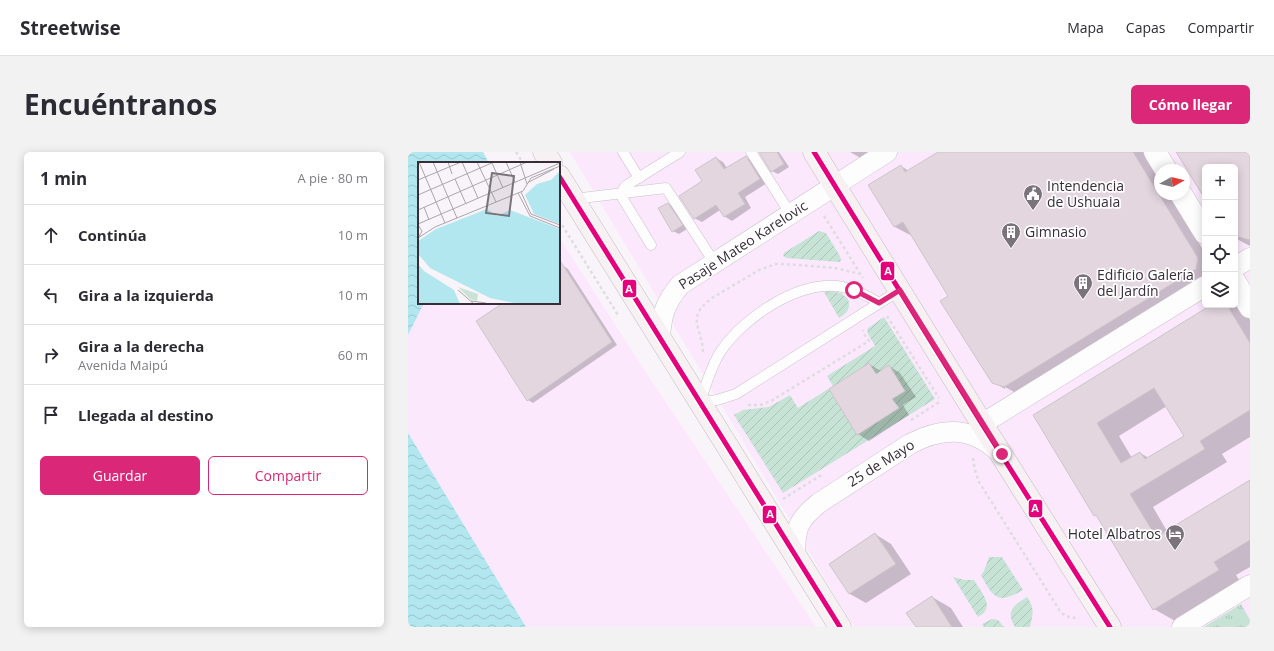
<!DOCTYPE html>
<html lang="es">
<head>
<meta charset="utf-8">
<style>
	:root { --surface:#fff; --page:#f2f2f3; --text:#2b2b33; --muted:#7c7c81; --line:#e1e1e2; --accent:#db2777 }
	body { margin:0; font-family:"Open Sans",sans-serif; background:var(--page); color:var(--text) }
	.controls { position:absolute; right:12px; top:12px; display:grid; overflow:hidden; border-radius:6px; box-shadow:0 2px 10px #0003 }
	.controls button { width:36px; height:36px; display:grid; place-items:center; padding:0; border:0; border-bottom:1px solid var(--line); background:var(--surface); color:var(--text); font:20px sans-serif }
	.compass { position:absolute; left:746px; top:12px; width:36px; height:36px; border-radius:50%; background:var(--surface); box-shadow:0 2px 10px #0003; rotate:82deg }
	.stop { position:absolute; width:12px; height:12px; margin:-9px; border:3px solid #db2777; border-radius:50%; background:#fff }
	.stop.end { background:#db2777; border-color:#fff; box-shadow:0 1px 4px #0008 }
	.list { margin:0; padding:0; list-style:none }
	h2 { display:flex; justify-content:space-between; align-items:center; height:52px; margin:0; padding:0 16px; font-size:17px }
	h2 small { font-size:13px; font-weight:400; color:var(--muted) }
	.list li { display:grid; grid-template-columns:26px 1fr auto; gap:12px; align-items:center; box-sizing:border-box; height:60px; padding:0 16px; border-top:1px solid var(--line) }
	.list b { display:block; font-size:15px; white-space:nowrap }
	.list p { margin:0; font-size:13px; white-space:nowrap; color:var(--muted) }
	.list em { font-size:13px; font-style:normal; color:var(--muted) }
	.actions { display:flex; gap:8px; padding:12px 16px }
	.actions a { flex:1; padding:9px 0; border:1px solid var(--accent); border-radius:6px; text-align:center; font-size:14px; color:var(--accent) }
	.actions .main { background:var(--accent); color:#fff }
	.icon { flex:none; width:22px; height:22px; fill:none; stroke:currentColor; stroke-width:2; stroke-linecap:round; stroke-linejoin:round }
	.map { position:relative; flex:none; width:842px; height:475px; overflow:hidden; border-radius:6px }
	header { display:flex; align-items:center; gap:24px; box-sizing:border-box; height:56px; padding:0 20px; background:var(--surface); border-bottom:1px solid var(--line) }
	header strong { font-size:19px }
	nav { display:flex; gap:22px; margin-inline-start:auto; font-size:14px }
	.intro { display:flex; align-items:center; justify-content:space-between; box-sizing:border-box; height:96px; padding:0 24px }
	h1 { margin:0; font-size:28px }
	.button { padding:10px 18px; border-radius:6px; background:var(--accent); color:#fff; font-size:14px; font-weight:700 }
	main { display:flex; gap:24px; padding:0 24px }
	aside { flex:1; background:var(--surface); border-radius:6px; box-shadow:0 2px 10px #0003 }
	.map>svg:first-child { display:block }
	.built { fill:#fbe8fc; fill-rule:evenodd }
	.park { fill:url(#park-tufts) }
	.garden { fill:url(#garden-furrows) }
	.water { fill:url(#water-waves) }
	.shadow { fill:#0003; fill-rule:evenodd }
	.building { fill:#e3d6df; stroke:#ccc5ca; fill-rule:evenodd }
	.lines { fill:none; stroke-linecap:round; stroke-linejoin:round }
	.service-casing { stroke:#c8c1c8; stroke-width:11 }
	.minor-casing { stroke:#c8c1c8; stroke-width:21 }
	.secondary-casing { stroke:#c8c1c8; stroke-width:23 }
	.primary-casing { stroke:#c9bcc2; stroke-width:23 }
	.path { stroke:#dfdcdf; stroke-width:2.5; stroke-dasharray:3 3; stroke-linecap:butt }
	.service { stroke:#fefdfe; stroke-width:10 }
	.minor { stroke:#fefdfe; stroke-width:20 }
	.secondary { stroke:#fefdfe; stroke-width:22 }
	.primary { stroke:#f7f1f3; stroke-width:22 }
	.bus-1-casing { stroke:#fff; stroke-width:8 }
	.bus-1 { stroke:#e5007d; stroke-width:5 }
	.route { stroke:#db2777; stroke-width:5 }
	.labels { text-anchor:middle; stroke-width:3.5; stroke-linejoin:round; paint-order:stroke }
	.poi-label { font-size:14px; fill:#372e38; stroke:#fff; text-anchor:start }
	.street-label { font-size:14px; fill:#372e38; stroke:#fff }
	.inset-river { fill:none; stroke:#b2e7f0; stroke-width:2 }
	.inset-road { fill:none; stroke:#aba5ac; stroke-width:1 }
	.view { fill:#7b737c; fill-opacity:0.15; stroke:#7b737c; stroke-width:2 }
	.inset-edge { fill:none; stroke:#372e38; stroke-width:2 }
	.line-badge { stroke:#fff; stroke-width:1.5 }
	.badge-label { font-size:11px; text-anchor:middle; font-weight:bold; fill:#fff }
</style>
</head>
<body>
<header>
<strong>Streetwise</strong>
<nav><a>Mapa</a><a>Capas</a><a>Compartir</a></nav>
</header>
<div class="intro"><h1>Encuéntranos</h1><a class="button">Cómo llegar</a></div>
<main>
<aside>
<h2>1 min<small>A pie · 80 m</small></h2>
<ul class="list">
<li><svg class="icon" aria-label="ahead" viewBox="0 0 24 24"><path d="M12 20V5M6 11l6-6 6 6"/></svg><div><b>Continúa</b></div><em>10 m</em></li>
<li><svg class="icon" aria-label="left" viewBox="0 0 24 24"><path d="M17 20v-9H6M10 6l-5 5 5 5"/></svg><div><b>Gira a la izquierda</b></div><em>10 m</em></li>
<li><svg class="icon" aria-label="right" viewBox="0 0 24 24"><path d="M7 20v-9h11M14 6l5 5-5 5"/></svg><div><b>Gira a la derecha</b><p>Avenida Maipú</p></div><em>60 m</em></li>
<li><svg class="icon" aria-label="arrive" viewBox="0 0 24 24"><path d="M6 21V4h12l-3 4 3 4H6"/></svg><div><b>Llegada al destino</b></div></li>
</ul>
<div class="actions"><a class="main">Guardar</a><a>Compartir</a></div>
</aside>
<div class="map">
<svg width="842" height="475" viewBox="0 0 842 475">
	<defs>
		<pattern id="park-tufts" width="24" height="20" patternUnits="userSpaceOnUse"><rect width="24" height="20" fill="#c6e3d5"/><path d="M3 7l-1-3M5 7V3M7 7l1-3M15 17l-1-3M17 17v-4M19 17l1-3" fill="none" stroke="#abc3b8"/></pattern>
		<pattern id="garden-furrows" width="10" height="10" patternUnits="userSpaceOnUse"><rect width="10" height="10" fill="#c6e3d5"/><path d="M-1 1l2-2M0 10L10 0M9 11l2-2" fill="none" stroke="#abc3b8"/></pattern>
		<pattern id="water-waves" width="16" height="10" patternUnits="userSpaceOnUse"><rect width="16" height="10" fill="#b2e7f0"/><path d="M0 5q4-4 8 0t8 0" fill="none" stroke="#9ac6cf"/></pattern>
	</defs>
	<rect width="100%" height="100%" fill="#f9f4f9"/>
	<g class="built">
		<path d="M162 0H842V475H446ZM797 15H827V153H797ZM752 18H776V42H752Z"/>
		<polygon points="151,85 233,213 408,475 118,475 0,281 0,183 16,151 151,151"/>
	</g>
	<polygon class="park" points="833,452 842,468 842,475 796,475"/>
	<g class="garden">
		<polygon points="411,79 418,81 432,104 433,109 431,110 379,106 375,104 376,101"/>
		<path d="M421 139 433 141 440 147C443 157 439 161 431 166L416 140Z"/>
		<polygon points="476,165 527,247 375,341 326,263 335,258 361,255 382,243 390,256 425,234 419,224 467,194 460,182 459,177"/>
		<path d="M581 405H594L615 438C590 453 585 446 573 423L576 419Z"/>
		<path d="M545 425 557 428H566C570 435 584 451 577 459 576 462 572 463 570 465Z"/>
		<path d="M619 445C627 456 625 461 622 475H607C597 459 606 453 619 445Z"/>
		<polygon points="584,467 590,468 596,475 576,475 574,472"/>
	</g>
	<g class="water">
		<polygon points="0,0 75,0 81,11 11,11 11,151 16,151 0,183"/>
		<polygon points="0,281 118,475 0,475"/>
	</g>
	<g class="shadow">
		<polygon points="352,0 371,0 381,15 370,22 364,19"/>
		<polygon points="442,0 469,0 456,8"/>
		<polygon points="532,0 735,0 752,28 752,42 761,42 797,101 797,131 613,244 597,235 597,237 604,241 602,240 585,230 541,144 504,84 487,75 462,34 493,14 501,19"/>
		<polygon points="769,0 842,0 842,94 827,86 827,15 797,15 797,44"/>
		<polygon points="338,5 345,9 359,31 337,45 343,56 324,69 316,64 312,58 294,70 286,66 295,30 308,6 315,10 319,16"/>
		<polygon points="260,52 265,55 279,77 271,82 265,79"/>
		<polygon points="154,113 160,117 209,193 125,251 120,248 97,151 151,151 151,115"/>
		<path d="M805 153H825L837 160 842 168V285L814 302 819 310 745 355 759 379 842 329V415L828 423 833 431 769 470 746 457 691 365 687 363 627 264ZM759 254 778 284 741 306 732 301 724 306 711 284Z"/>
		<polygon points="461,212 473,219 481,214 492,221 508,245 495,253 501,263 461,289 450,282"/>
		<polygon points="467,382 483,392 503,422 458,451 442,442 422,412"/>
		<polygon points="524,445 543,456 555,475 509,475"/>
	</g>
	<g class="building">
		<polygon points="351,0 369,0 376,12 363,20"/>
		<polygon points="530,0 725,0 790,106 788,117 596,235 584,231 532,149 540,144 495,70 486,75 460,33 493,13 497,20"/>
		<polygon points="768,0 842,0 842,88 827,84 827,15 797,15 797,47"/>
		<polygon points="338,4 352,27 330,41 337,52 316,65 308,53 286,67 271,44 294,29 287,18 308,5 316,17"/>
		<polygon points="260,51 275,73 264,80 250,56"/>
		<polygon points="151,107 204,190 119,249 68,169 95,151 151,151"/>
		<path d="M803 153H819L842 191V258L792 289 797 297 722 342 748 385 842 328V388L806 410 811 418 745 458 688 363 686 364 625 263ZM746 236 776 284 737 307 732 300 713 311 689 271Z"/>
		<polygon points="461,211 468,222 481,213 497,239 484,247 491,256 449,283 421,237"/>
		<polygon points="467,381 488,412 441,442 421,412"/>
		<polygon points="524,444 544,475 508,475 498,461"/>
	</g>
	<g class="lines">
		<defs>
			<g id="service">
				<polyline points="215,0 231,26"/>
				<polyline points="343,0 382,61"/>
				<polyline points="165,47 258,36 306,110"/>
				<path d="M243 93 215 47C213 41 214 37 219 33L272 0"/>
				<path d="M471 151C460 144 448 138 435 135 392 127 336 165 313 199 303 214 298 233 292 250L309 248 328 242 492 138"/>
			</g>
			<g id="minor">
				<polyline points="827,115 842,106"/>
				<path d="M252 187C253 164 257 151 272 133L479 0"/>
				<polyline points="574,272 797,134"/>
				<path d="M387 403C387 376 390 368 411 351L502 292C534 275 563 274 591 300"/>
				<polyline points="774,475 842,433"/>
			</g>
			<g id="secondary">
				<polyline points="747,0 758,18"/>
				<polyline points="773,42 797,81"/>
				<polyline points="827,130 842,155"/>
			</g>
			<g id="primary">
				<polyline points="136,0 143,11"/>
				<polyline points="406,0 574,272 702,475"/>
				<polyline points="151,24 432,475"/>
			</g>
		</defs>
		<use href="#service" class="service-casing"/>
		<use href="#minor" class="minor-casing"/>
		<use href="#secondary" class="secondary-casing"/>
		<use href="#primary" class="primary-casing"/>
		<g class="path">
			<polyline points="108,0 115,11"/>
			<polyline points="416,64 455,126"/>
			<polyline points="151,68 210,163"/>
			<polyline points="479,164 531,246"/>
			<path d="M295 200C294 175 277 166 304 146L351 118 368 112H377L427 116 452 122"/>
			<polyline points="340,253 352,253 363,249 461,189 456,182 455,178"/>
			<polyline points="503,268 533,249"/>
			<path d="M565 306 567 318 571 330 652 459C659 467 662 464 671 467"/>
			<polyline points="375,347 415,322"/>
		</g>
		<use href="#service" class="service"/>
		<use href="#minor" class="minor"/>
		<use href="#secondary" class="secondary"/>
		<use href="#primary" class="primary"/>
		<defs>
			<g id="bus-1">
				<polyline points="406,0 574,272 702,475"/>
				<polyline points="151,24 432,475"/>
			</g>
		</defs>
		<use href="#bus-1" class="bus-1-casing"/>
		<use href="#bus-1" class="bus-1"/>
	</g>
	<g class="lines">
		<polyline class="route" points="446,138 471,151 492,138 594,302"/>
	</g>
	<defs>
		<symbol id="civic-pin" viewBox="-11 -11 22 30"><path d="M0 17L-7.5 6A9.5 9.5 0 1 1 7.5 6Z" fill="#7b737c" stroke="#fff"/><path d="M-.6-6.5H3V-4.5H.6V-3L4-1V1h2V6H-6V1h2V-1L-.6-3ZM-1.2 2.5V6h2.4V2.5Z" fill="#fff"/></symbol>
		<symbol id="building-pin" viewBox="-11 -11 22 30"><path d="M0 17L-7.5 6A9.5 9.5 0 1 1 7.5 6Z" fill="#7b737c" stroke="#fff"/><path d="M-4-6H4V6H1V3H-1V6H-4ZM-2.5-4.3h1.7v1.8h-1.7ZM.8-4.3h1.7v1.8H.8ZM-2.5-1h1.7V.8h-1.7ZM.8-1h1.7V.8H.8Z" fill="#fff"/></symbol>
		<symbol id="hotel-pin" viewBox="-11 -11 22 30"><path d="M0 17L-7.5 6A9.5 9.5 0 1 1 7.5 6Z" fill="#7b737c" stroke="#fff"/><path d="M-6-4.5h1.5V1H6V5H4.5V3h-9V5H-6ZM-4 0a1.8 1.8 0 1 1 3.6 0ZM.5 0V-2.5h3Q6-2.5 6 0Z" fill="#fff"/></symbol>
	</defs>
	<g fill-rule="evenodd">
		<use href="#civic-pin" x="614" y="31" width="22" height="30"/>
		<use href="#building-pin" x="592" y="69" width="22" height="30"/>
		<use href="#building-pin" x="664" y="120" width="22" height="30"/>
		<use href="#hotel-pin" x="756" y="371" width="22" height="30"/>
	</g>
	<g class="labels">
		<g class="poi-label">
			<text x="639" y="39">Intendencia<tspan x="639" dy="16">de Ushuaia</tspan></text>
			<text x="617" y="85">Gimnasio</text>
			<text x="689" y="128">Edificio Galería<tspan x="689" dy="16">del Jardín</tspan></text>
			<text x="753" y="387" text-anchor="end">Hotel Albatros</text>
		</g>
		<g class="street-label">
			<text transform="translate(335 93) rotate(-33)" y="5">Pasaje Mateo Karelovic</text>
			<text transform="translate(473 311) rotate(-32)" y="5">25 de Mayo</text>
		</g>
	</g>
	<g transform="translate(10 10)">
		<rect width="142" height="142" fill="#f9f4f9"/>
		<path d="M40 125 60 132 59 139 52 137Z" fill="#c6e3d5"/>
		<path d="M142 9V62L116 52 107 33 119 22 133 18ZM69 47 79 54 92 48 142 67V142H101L72 136 12 106 0 92V79L18 67ZM0 102 6 109 36 128 42 142H0Z" fill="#b2e7f0"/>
		<path class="inset-river" d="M124 35 142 48M126 36 142 41"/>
		<path class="inset-road" d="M1 0 27 61M15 0 39 56M30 0 34 12M44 0 60 36M59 0 78 40M88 0 97 20M102 0 109 22M74 1 85 26M37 17 48 42M0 18 43 0M111 20 136 7M103 30 113 52 142 63M100 31 112 54 142 66M0 33 76 0M6 45 11 58M0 48 109 0M0 62 142 1M0 63 4 69 1 75M0 76 17 65 105 29 113 16 142 4M40 128 56 142M53 139 68 141"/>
		<path class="view" d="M74 11 96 14 91 54 68 51Z"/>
		<rect width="142" height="142" class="inset-edge"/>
	</g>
	<g class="line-badge">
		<rect x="472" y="109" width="15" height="20" rx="4" fill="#e5007d"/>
		<rect x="214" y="127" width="15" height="19" rx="4" fill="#e5007d"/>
		<rect x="620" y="347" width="15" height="19" rx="4" fill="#e5007d"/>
		<rect x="354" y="353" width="15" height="19" rx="4" fill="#e5007d"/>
	</g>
	<g class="badge-label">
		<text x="480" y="123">A</text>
		<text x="221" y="141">A</text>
		<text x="627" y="360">A</text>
		<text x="362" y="366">A</text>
	</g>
</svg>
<div class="controls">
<button>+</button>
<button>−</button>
<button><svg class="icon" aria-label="locate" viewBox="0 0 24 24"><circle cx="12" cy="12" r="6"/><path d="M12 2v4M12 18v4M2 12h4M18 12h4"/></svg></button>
<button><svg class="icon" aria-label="layers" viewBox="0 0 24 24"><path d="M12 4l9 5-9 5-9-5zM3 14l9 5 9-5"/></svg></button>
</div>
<svg class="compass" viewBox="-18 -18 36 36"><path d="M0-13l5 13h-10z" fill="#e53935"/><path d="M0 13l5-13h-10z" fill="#7c7c81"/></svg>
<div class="stop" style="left:446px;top:138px"></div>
<div class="stop end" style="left:594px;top:302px"></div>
</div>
</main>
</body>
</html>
